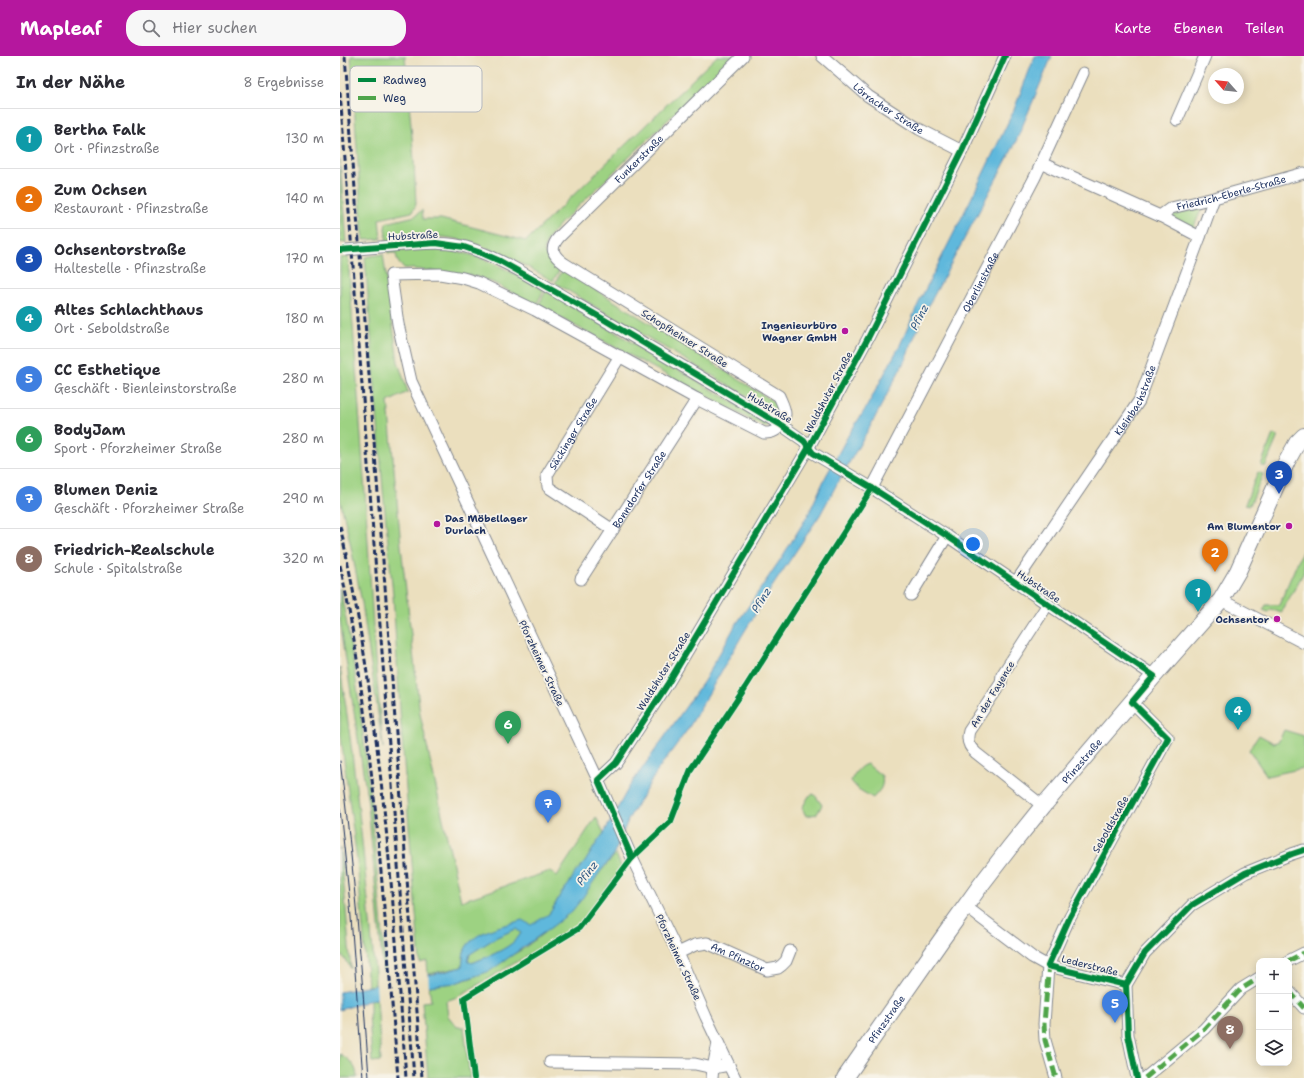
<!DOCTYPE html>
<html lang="de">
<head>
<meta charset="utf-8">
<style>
	:root { --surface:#fff; --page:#f7f7f7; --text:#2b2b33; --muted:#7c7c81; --line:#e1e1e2; --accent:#b5179e }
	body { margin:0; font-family:"Shantell Sans",sans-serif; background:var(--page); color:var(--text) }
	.controls { position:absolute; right:12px; bottom:12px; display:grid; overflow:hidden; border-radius:8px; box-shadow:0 2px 10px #0003 }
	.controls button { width:36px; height:36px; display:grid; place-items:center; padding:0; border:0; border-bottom:1px solid var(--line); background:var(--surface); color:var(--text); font:20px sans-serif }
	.compass { position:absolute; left:868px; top:12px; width:36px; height:36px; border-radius:50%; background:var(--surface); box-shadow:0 2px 10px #0003; rotate:297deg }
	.you { position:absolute; left:633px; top:488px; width:14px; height:14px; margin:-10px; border:3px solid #fff; border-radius:50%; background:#1a73e8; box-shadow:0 0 0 6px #1a73e833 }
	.badge { display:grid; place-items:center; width:26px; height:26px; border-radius:50%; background:var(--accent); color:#fff; font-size:13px; font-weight:700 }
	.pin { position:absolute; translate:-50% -33px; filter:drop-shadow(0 1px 2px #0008) }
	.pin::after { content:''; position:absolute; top:21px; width:14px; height:12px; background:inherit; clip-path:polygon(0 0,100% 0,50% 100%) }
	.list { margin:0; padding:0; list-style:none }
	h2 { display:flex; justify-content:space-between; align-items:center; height:52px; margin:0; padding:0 16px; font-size:17px }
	h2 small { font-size:13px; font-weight:400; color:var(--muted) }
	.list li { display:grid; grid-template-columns:26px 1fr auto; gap:12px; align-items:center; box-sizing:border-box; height:60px; padding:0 16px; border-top:1px solid var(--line) }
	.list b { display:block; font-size:15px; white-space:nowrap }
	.list p { margin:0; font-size:13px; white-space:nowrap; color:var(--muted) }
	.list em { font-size:13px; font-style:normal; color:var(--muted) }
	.icon { flex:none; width:22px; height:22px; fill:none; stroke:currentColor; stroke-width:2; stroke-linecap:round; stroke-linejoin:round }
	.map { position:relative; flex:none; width:964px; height:1022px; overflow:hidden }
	header { display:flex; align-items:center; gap:24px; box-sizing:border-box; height:56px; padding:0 20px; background:var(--accent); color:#fff }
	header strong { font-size:19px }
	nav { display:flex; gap:22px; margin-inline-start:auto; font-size:14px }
	.search { width:280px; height:36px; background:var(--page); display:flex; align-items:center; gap:10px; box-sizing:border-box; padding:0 14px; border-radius:16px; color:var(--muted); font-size:15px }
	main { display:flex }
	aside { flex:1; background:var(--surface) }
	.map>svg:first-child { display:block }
	.green { fill:#9dd282; stroke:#5c8070 }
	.water { fill:#5fb8dc; stroke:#3d749d; fill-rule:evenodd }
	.pier { fill:#ebdfbe }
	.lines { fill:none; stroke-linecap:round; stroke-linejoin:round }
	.minor-casing { stroke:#83878e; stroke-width:13 }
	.secondary-casing { stroke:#83878e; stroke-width:18 }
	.minor { stroke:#fff; stroke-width:11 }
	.secondary { stroke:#fff; stroke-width:16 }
	.tram { stroke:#1b2f5e; stroke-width:1 }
	.rail { stroke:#1b2f5e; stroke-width:3; stroke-dasharray:6 3; stroke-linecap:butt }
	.minor-bridge-casing { stroke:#83878e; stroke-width:13; stroke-linecap:butt }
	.minor-bridge { stroke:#fff; stroke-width:11 }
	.quiet { stroke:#4fa44a; stroke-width:5; stroke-dasharray:10 5; stroke-linecap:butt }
	.cycleway-casing { stroke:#f7f3e8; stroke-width:8 }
	.cycleway { stroke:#00873e; stroke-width:6 }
	.poi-dot { fill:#b5179e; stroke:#f7f3e8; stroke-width:1.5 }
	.labels { text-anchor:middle; stroke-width:3.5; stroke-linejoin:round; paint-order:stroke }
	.street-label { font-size:10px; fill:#1b2f5e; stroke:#f7f3e8 }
	.poi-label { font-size:10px; font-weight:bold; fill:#1b2f5e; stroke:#f7f3e8; text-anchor:end }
	.water-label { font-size:11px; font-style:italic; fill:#2f5884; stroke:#f7f3e8 }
	.key { fill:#f7f3e8; stroke:#b5b8bf; stroke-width:1 }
	.key-label { font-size:11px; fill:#1b2f5e }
</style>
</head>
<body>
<header>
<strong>Mapleaf</strong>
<div class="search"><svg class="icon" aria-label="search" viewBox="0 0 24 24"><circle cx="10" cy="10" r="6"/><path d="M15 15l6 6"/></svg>Hier suchen</div>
<nav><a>Karte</a><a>Ebenen</a><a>Teilen</a></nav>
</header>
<main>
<aside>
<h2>In der Nähe<small>8 Ergebnisse</small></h2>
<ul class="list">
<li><span class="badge" style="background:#0f9aa8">1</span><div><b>Bertha Falk</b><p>Ort · Pfinzstraße</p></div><em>130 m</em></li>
<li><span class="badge" style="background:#e8710a">2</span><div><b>Zum Ochsen</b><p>Restaurant · Pfinzstraße</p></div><em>140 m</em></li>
<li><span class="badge" style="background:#1a4fb4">3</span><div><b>Ochsentorstraße</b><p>Haltestelle · Pfinzstraße</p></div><em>170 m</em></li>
<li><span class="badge" style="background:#0f9aa8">4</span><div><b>Altes Schlachthaus</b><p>Ort · Seboldstraße</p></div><em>180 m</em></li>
<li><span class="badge" style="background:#3f7fe0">5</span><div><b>CC Esthetique</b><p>Geschäft · Bienleinstorstraße</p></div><em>280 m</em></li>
<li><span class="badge" style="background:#2e9e5b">6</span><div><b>BodyJam</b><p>Sport · Pforzheimer Straße</p></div><em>280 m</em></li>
<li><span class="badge" style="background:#3f7fe0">7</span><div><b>Blumen Deniz</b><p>Geschäft · Pforzheimer Straße</p></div><em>290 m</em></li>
<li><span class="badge" style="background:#8d6e63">8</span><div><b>Friedrich-Realschule</b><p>Schule · Spitalstraße</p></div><em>320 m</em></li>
</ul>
</aside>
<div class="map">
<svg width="964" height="1022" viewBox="0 0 964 1022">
	<rect width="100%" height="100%" fill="#f7f3e8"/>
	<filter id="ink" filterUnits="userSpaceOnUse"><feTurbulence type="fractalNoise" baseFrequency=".025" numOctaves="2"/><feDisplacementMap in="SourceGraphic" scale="8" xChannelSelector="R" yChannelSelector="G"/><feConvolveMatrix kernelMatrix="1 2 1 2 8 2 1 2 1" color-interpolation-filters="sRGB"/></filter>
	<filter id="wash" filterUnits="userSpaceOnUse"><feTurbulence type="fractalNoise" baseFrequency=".012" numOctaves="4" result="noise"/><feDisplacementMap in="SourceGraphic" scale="16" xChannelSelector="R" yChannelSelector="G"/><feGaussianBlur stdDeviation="0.9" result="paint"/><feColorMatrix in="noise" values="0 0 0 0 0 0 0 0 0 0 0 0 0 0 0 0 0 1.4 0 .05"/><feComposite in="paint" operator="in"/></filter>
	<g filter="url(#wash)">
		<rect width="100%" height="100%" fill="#ebdfbe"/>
		<g class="green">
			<polygon points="11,0 65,0 74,104 76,148 75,151 72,156 39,163 41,183 24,184 22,169"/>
			<path d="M377 0H394L222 166C214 175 205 183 204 196L208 202 221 211 213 225C177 205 144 186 103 181 89 180 74 182 60 183L62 195C122 186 153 206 204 234L196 249 154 227 141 222 130 219 64 212C58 208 57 204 56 197H48L45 172 46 167 75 160 82 154 83 163H101L186 185Z"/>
			<polygon points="0,103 6,187 0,186"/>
			<polygon points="861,151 862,152 853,173 833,163 833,159"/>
			<path d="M43 198 58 306 68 336 48 346 61 490 80 658 121 845 210 815 217 820 256 761 264 777 256 788 245 806 235 817 229 828 220 839 212 854 209 858 191 870 182 865C164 870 131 875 124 896 123 900 123 906 122 911L88 918 87 905 80 907 61 670 53 539 43 434 25 201Z"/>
			<polygon points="8,201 25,437 35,603 43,692 22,547 10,486 0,443 0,202"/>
			<polygon points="223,213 436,347 438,350 436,357 215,227"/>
			<polygon points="206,235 428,367 428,369 426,371 424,371 198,250"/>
			<polygon points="933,378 938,380 925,411 921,409"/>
			<polygon points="918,416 923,418 910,449 905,448"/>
			<polygon points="964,491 964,516 941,557 931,553 928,556 923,554 926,549 939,549"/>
			<path d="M0 532C18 621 28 712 36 803 39 840 43 877 45 914L43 915 28 748 0 564Z"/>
			<path d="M0 611C16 713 25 815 35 917V929L28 930 17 805 0 673Z"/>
			<polygon points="944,674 964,680 964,712 927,720 909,694 919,679 934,687 939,685"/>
			<path d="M527 708 542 720C544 731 540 734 533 742L518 733 511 725C514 718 519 710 527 708Z"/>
			<polygon points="474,738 482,749 477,758 466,760 462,752 469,740"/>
			<path d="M0 791C5 831 7 873 11 913L6 904 0 897Z"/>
			<polygon points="276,798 282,812 238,870 117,941 106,945 108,960 117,971 124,971 130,1022 88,1022 82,946 91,945 89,930 115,927 134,921 183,893 232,855 260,816"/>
			<path d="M176 873 181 877C173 892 147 901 131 907L128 905 130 898 157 881Z"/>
			<polygon points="37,943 41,1005 32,1006 29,958 30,958 30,945"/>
			<path d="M0 998C10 1004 17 1010 17 1022H0Z"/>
		</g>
		<path class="water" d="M695 0H712L674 90 584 258 564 306 531 369 498 426 480 459 432 531 403 578 348 673 319 712 289 762 273 800 260 816 241 844 232 855 213 870 150 915 115 927 89 930 31 944 0 954V936L104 916 122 911C123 906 123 900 124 896 131 875 164 870 182 864L191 869 209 858 215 849 220 839 229 828 235 817 245 806 256 788 264 777 289 731 364 625 395 570 442 501 468 459 486 420 509 378 526 352 560 289 580 244 630 145 673 56ZM176 873 181 877C173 892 147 901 132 907L128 905 130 898 157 881Z"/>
		<polygon class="pier" points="88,916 89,932 37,945 36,927"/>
	</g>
	<g filter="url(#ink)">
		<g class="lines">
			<defs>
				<g id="minor">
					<path id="s1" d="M482 0 528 40 579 73 622 95"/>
					<polyline points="837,64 865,0"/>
					<path id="s2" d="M701 107 820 160 831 152 874 142 964 117"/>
					<polyline points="820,160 860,181"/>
					<path d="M63 189C83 188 105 185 126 191 164 203 198 226 233 246 303 286 372 328 441 369L464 385 473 397 532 432 607 480 814 620"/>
					<path id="s3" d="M532 432 695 121 743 17"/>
					<path id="s4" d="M273 474 208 431 207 419 280 300"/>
					<path id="s5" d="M241 523 357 343"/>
					<path id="s6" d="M676 526 799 345 860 181 874 142"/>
					<polyline points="571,539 607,480"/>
					<polyline points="881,544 964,587"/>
					<polyline points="258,724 276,707 327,629 469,391 528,282 622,95 665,0"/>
					<path d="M703 750 636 697C629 691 626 685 629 675L661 627 662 619 708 548"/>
					<polyline points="625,850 692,901 708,910 786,929"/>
					<path id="s7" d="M338 897 355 889 367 887 427 914 438 912 442 909 446 905 450 895"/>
					<polyline points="948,905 964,897"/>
					<polyline points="949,935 964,952"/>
					<polyline points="210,1006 355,1008 373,1012 389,1009"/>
					<polyline points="372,1022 373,1012 378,987"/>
					<path id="s8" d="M395 1022 366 961 338 897 292 802 258 724 71 325 58 268 51 219 100 218 123 222 139 227 195 254 357 343 424 377C435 378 445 369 445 358 445 352 441 345 439 340L225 208C212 199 209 192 220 180L403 0"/>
					<polyline points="716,1022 705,984 704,968 708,910 730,861 828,682 792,646"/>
					<polyline points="797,1022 788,979 786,929 805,897 852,849 905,817 952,798 964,794"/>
					<polyline points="805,1022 864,973 901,933 919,922"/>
				</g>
				<g id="secondary">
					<path id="s9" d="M505 1022 602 883 640 830 670 791 703 750 814 620 881 544 898 515 947 405 957 387 964 380"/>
				</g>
			</defs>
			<use href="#minor" class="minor-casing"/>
			<use href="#secondary" class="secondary-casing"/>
			<use href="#minor" class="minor"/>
			<use href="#secondary" class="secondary"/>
			<g class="tram">
				<path d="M0 705C14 810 22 916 29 1022"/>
				<polyline points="0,753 10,848 23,1022"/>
			</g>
			<g class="rail">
				<polyline points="5,0 82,1022"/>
				<polyline points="0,36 74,1022"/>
				<path d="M0 470C40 651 53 837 66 1022"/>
				<path d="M0 509C18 592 27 676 36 760 44 847 51 935 58 1022"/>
			</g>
			<defs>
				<polyline id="minor-bridge" points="6,194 63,189"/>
			</defs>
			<use href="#minor-bridge" class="minor-bridge-casing"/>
			<use href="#minor-bridge" class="minor-bridge"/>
			<g class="quiet">
				<polyline points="948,905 964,897"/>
				<polyline points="709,907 704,968 705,984 716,1022"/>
				<polyline points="949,935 964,952"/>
				<polyline points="805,1022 864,973 901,933 919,922"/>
			</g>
			<defs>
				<g id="cycleway">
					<polyline points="0,194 96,187 124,191 144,198 160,205 253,257 441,369 464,385 473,397 532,432 607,480 814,620 792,646 828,682 730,861 708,910 786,929"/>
					<polyline points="292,802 258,724 276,707 327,629 469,391 528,282 622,95 665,0"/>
					<polyline points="134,1022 124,942 239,872 292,802 331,765 351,713 405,632 532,432"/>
					<polyline points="797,1022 788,979 786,929 805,897 852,849 905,817 952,798 964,794"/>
				</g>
			</defs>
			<use href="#cycleway" class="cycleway-casing"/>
			<use href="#cycleway" class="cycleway"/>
		</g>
	</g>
	<g class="poi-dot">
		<circle cx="505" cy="275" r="4"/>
		<circle cx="97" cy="468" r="4"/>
		<circle cx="949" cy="470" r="4"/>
		<circle cx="937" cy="563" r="4"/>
	</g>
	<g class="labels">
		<g class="street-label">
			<text dy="4" stroke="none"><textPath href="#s1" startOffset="85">Lörracher Straße</textPath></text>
			<text dy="4" stroke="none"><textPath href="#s8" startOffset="1735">Funkerstraße</textPath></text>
			<text dy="4" stroke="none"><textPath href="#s2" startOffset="206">Friedrich-Eberle-Straße</textPath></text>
			<text transform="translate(73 179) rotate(-3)" y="4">Hubstraße</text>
			<text dy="4" stroke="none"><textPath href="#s3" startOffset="233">Oberlinstraße</textPath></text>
			<text transform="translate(345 282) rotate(32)" y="4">Schopfheimer Straße</text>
			<text transform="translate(488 336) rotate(-62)" y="4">Waldshuter Straße</text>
			<text dy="4" stroke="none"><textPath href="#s6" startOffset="218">Kleinbachstraße</textPath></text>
			<text transform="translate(430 351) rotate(31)" y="4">Hubstraße</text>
			<text dy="4" stroke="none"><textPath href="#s4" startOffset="139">Säckinger Straße</textPath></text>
			<text dy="4" stroke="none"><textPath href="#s5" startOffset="107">Bonndorfer Straße</textPath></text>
			<text transform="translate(699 530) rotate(34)" y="4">Hubstraße</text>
			<text transform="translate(202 607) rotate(65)" y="4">Pforzheimer Straße</text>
			<text transform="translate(323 615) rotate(-58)" y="4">Waldshuter Straße</text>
			<text transform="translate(652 638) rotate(-59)" y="4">An der Fayence</text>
			<text dy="4" stroke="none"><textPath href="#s9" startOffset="396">Pfinzstraße</textPath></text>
			<text transform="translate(770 768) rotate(-61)" y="4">Seboldstraße</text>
			<text dy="4" stroke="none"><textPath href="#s7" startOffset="65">Am Pfinztor</textPath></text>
			<text transform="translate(339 901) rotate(65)" y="4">Pforzheimer Straße</text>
			<text transform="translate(750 909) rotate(14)" y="4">Lederstraße</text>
			<text dy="4" stroke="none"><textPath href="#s9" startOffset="72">Pfinzstraße</textPath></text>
		</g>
		<g class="poi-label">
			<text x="497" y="273">Ingenieurbüro<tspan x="497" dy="12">Wagner GmbH</tspan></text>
			<text x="105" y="466" text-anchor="start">Das Möbellager<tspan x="105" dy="12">Durlach</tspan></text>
			<text x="941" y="474">Am Blumentor</text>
			<text x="929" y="567">Ochsentor</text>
		</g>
		<g class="water-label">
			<text transform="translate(579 261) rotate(-63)" y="4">Pfinz</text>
			<text transform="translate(421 544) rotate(-58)" y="4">Pfinz</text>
			<text transform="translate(247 817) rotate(-52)" y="4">Pfinz</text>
		</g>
	</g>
	<rect x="10" y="10" width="132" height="46" rx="6" class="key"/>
	<rect x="18" y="22" width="18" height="4" fill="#00873e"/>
	<rect x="18" y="40" width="18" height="4" fill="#4fa44a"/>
	<g class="key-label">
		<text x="43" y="28">Radweg</text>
		<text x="43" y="46">Weg</text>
	</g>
</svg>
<div class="controls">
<button>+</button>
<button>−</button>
<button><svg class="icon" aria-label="layers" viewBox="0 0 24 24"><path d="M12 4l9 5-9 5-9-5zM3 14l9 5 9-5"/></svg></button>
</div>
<svg class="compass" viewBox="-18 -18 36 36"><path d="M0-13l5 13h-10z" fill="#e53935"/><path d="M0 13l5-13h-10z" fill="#7c7c81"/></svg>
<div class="you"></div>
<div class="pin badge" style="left:858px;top:556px;background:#0f9aa8">1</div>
<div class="pin badge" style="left:875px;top:516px;background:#e8710a">2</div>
<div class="pin badge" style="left:939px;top:438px;background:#1a4fb4">3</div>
<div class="pin badge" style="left:898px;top:674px;background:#0f9aa8">4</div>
<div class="pin badge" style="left:775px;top:967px;background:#3f7fe0">5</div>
<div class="pin badge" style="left:168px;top:688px;background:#2e9e5b">6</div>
<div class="pin badge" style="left:208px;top:767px;background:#3f7fe0">7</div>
<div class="pin badge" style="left:890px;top:993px;background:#8d6e63">8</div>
</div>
</main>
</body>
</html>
